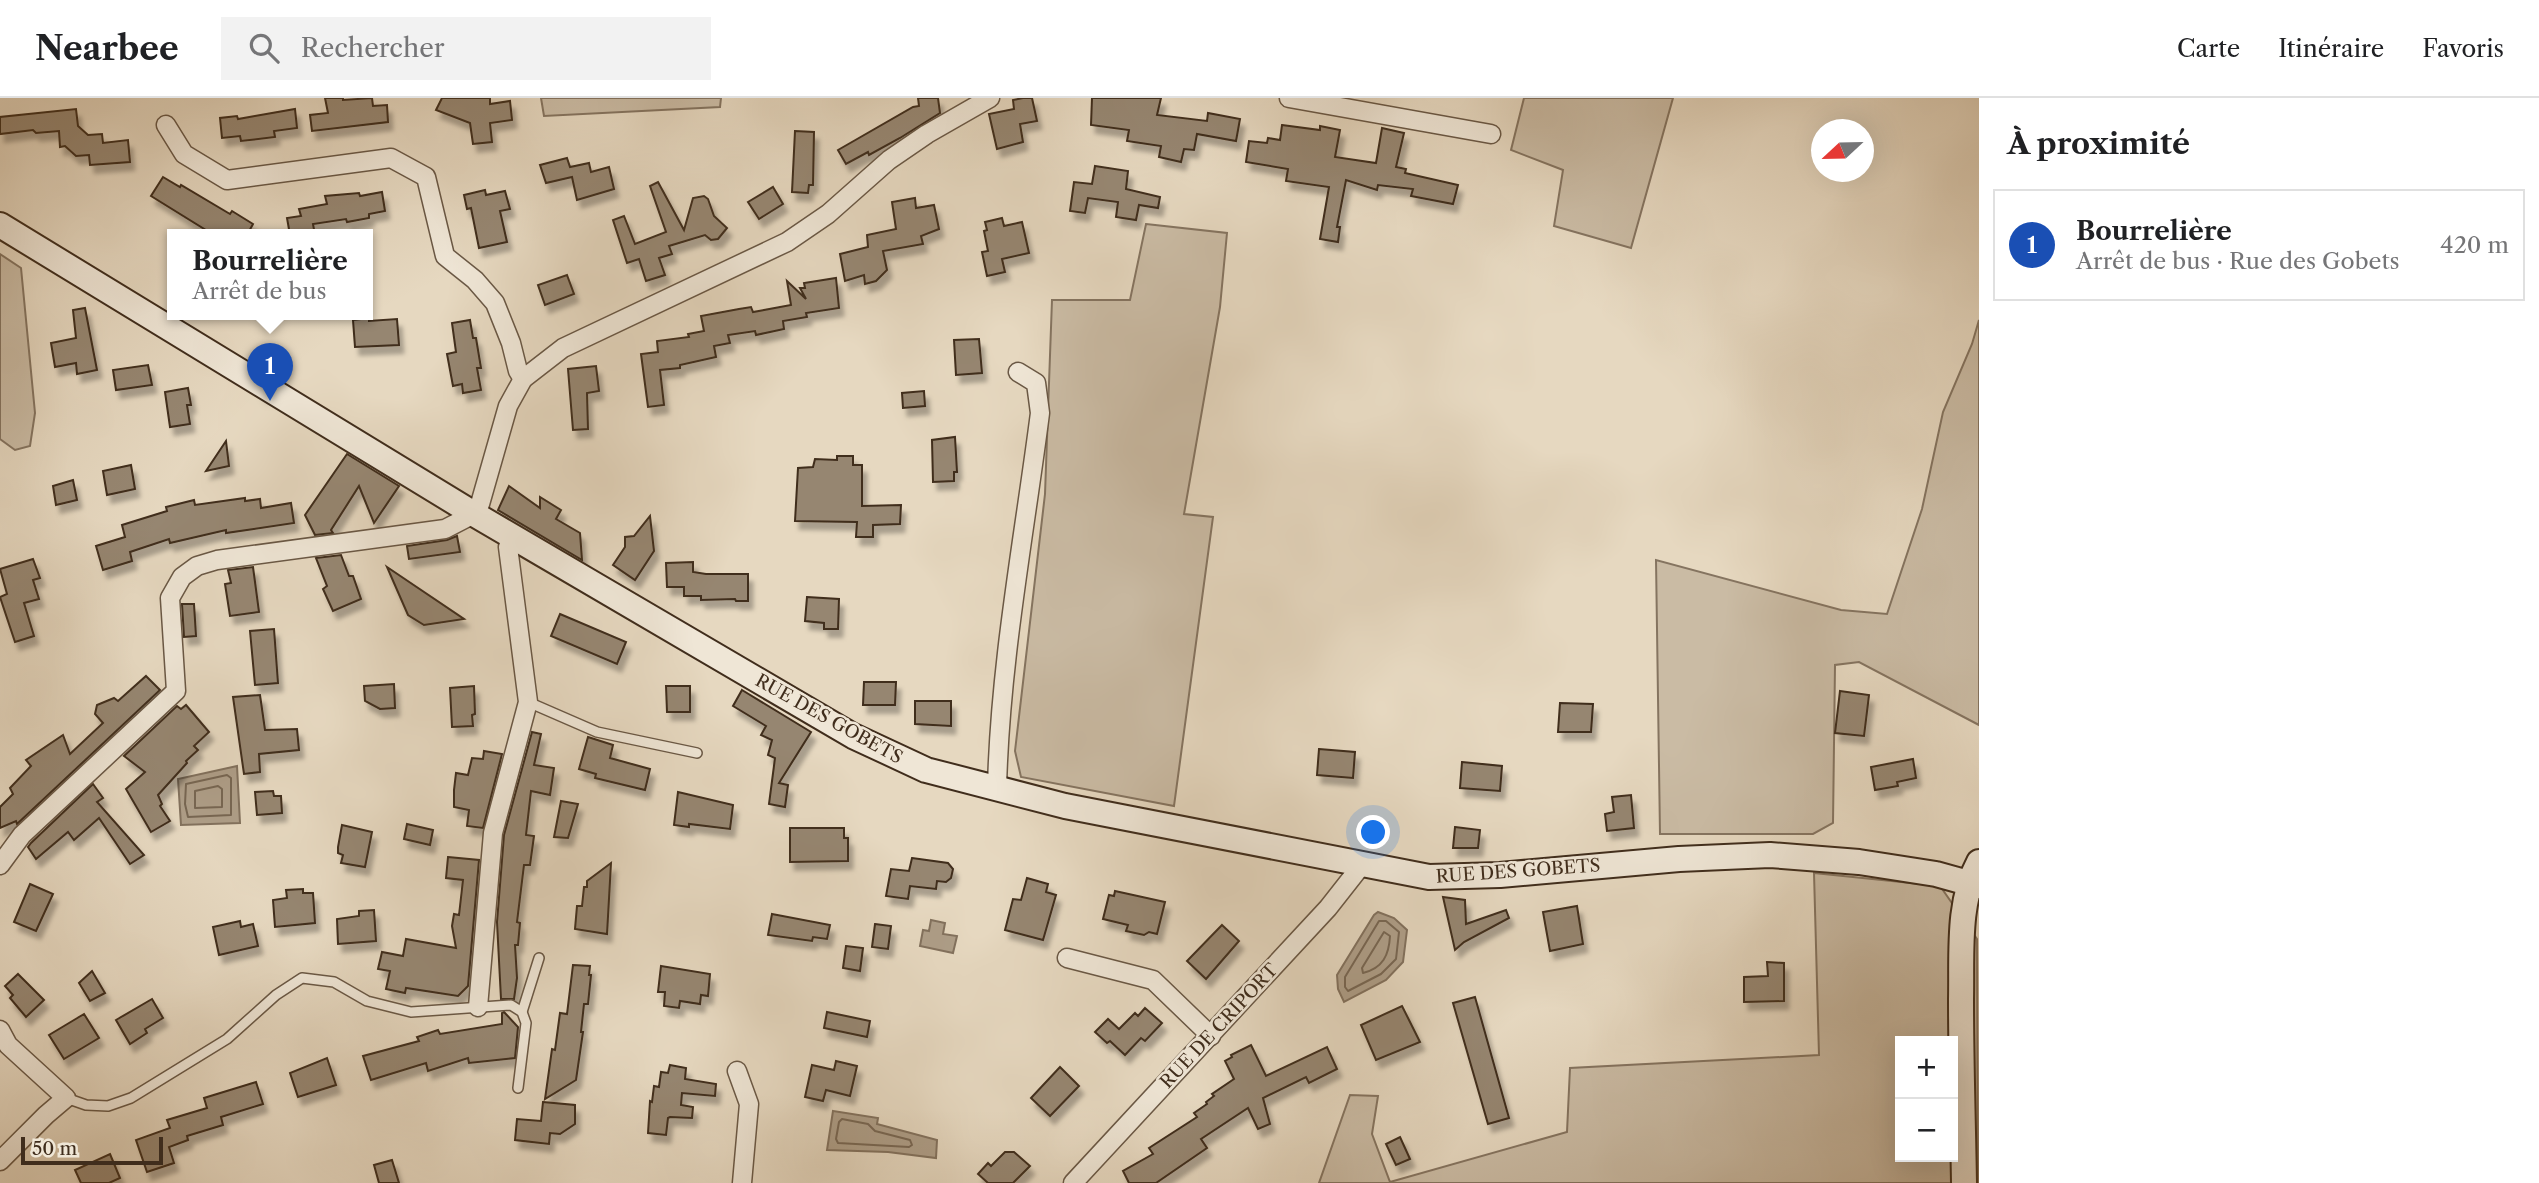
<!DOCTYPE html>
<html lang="fr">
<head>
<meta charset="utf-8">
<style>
	:root { --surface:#fff; --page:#f2f2f2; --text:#202124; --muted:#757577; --line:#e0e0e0; --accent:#8f2418 }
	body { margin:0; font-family:"Libre Caslon Text",serif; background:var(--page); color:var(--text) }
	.controls { position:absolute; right:21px; bottom:21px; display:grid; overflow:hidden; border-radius:0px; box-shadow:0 7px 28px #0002 }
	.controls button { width:63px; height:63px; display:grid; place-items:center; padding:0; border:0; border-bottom:2px solid var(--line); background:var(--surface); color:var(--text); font:35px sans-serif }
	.compass { position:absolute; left:1811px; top:21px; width:63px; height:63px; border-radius:50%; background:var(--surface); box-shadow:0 7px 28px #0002; rotate:248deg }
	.scale { position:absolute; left:21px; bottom:18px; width:142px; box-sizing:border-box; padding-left:7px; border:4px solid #402d1c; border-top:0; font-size:19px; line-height:24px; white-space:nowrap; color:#402d1c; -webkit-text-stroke:5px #efe6d6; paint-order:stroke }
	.you { position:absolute; left:1374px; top:735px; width:24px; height:24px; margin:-18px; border:5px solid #fff; border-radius:50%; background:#1a73e8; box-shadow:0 0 0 10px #1a73e833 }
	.badge { display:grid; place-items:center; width:46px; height:46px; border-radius:50%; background:var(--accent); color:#fff; font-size:23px; font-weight:700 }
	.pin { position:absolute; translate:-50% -58px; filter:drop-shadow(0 2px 4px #0008) }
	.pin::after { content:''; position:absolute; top:37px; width:24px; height:21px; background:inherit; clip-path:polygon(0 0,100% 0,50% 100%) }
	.popup { position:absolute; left:167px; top:131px; width:206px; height:91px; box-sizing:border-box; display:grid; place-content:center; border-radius:0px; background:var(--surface); filter:drop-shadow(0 2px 5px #0005); font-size:23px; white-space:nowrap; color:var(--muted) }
	.popup b { font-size:26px; color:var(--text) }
	.popup::after { content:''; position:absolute; left:50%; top:100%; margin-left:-14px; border:14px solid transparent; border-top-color:var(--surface) }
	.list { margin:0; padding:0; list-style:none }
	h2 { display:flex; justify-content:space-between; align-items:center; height:91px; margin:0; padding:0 28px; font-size:30px }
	h2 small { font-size:23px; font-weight:400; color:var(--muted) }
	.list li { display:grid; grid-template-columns:46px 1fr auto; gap:21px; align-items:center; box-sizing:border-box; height:112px; margin:0 14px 14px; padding:0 14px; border:2px solid var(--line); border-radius:0px }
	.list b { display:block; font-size:26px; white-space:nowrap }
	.list p { margin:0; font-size:23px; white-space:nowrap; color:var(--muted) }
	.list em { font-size:23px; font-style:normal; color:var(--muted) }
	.icon { flex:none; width:38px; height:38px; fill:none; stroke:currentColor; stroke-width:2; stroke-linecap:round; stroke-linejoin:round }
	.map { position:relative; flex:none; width:1979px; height:1085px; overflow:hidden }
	header { display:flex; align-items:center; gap:42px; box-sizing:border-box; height:98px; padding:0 35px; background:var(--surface); border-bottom:2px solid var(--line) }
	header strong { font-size:33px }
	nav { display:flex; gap:38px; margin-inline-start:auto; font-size:24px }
	.search { width:490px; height:63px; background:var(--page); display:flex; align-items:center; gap:18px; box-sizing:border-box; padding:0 24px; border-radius:0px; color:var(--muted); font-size:26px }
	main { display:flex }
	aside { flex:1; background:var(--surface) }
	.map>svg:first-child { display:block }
	.green { fill:#cabba4; stroke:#857460; stroke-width:2; fill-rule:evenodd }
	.water { fill:#ae9e88; stroke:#82715d; stroke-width:2 }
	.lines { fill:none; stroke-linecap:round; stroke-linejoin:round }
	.shore { stroke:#776652; stroke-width:2 }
	.building { fill:#968671; stroke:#402d1c; stroke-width:2; filter:url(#shadow) }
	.lane-casing { stroke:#6a5845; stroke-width:12 }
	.street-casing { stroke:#6a5845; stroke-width:21 }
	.secondary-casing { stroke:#402d1c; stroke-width:28 }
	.lane { stroke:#efe6d6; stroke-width:9 }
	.street { stroke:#efe6d6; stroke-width:18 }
	.secondary { stroke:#efe6d6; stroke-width:24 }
	.labels { text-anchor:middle; stroke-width:5; stroke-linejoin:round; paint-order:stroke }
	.street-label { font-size:18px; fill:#402d1c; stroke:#efe6d6 }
</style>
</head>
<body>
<header>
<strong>Nearbee</strong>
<div class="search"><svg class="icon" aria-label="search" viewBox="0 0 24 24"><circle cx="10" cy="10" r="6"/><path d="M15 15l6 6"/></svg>Rechercher</div>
<nav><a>Carte</a><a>Itinéraire</a><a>Favoris</a></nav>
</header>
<main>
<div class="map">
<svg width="1979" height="1085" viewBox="0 0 1979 1085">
	<defs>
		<filter id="shadow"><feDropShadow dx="4.5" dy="8" stdDeviation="2" flood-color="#0004"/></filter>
	</defs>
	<rect width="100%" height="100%" fill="#e6d8c0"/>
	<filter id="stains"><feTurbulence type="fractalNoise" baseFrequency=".00286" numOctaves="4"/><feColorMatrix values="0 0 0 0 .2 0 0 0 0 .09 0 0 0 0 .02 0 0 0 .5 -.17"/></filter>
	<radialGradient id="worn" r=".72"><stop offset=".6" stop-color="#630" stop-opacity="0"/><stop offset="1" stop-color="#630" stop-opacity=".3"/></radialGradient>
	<g class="green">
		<polygon points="541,0 721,0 720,9 544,18"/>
		<polygon points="1524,0 1673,0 1631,150 1554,128 1563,72 1511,52"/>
		<polygon points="1146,126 1227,135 1220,209 1184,416 1213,419 1174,708 1021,679 1015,653 1045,396 1052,202 1130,202"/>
		<polygon points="0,156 21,170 35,315 30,348 15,352 0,341"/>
		<polygon points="1979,222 1979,627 1859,564 1835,567 1833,725 1813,736 1660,736 1656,462 1841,512 1887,516 1922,411 1943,314 1972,246"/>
		<path d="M1814 775 1940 788 1977 841 1978 1085H1319L1350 997 1378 998 1372 1036 1390 1084 1567 1034 1570 970 1819 957ZM1900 943H1953V1059H1900Z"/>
	</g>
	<g class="water">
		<polygon points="237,668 240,725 181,727 178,681"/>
		<polygon points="1378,814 1394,820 1407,832 1403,864 1386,882 1344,904 1338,891 1337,877 1374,817"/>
		<polygon points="931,822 945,825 943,836 957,838 953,855 920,848 923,832 929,833"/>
		<polygon points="833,1013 878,1020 877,1026 937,1042 936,1060 888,1054 827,1052"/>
	</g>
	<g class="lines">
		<g class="shore">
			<polygon points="227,677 231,680 231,717 188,719 185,706 186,686"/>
			<polygon points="218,688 222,691 222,709 195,710 195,693"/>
			<polygon points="1379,823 1386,823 1399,834 1396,861 1381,876 1348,893 1345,889 1345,879"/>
			<path d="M1384 834 1390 838C1389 857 1383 870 1363 875L1362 870Z"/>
			<polygon points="842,1021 868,1026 875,1033 910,1042 912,1047 909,1049 838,1045 836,1041 839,1024"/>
		</g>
	</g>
	<g class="building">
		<polygon points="325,0 343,0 343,2 372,0 373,8 387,7 388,24 312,33 310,17 328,15"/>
		<polygon points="442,0 490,0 490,6 510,3 512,22 490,25 492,44 473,46 470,25 436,12"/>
		<polygon points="918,0 938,0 940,15 900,40 869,57 868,54 846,66 838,52 913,9 919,8"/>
		<polygon points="1023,0 1032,0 1037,23 1020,26 1023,44 997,51 989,16 1014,11 1013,2"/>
		<polygon points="1092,0 1161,0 1157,17 1207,23 1208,15 1240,21 1236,43 1197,36 1194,52 1184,51 1181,64 1159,59 1161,48 1127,43 1129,32 1091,27"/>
		<polygon points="76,11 78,28 88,37 102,36 103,45 128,42 130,64 90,67 89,57 76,58 65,48 60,49 59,33 36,35 33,32 0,36 0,19"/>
		<polygon points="295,11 297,30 274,33 275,39 241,43 240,38 222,40 220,20 237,18 238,21"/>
		<polygon points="1282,27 1320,32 1320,28 1340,32 1335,59 1376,65 1382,30 1404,35 1396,69 1406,71 1405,75 1458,87 1453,106 1411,98 1413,91 1378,87 1377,92 1346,82 1337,129 1340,129 1338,144 1320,141 1329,89 1286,83 1288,71 1246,64 1249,43 1267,45 1268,40 1280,42"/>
		<polygon points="795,33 814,34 813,87 809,87 808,95 792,94"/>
		<polygon points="567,60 570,69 589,65 591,74 609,69 614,91 577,102 572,79 546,85 540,67"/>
		<polygon points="1095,68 1128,73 1126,91 1160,99 1158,110 1139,107 1136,122 1116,119 1118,104 1088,100 1085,115 1070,113 1074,84 1092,86"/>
		<polygon points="163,79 180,89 181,87 230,116 232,113 253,126 247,137 214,137 151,98"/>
		<polygon points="658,84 684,132 693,100 704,98 708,101 714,118 727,130 718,141 711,142 705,137 669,148 672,156 659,160 665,177 646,183 639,161 627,165 613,122 624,118 635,146 666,134 650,88"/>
		<polygon points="773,89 783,106 759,121 748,104"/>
		<polygon points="485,92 486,97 505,93 510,111 500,113 507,144 479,150 471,110 467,111 464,97"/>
		<polygon points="382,94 385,113 369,116 369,120 347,124 346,121 313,126 315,137 290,137 287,120 301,118 299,111 327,106 325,98 359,95 360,98"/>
		<polygon points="915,100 916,110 934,107 939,131 921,138 923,146 883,153 887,172 876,183 865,186 864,177 845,183 840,156 868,149 867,137 896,131 892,104"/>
		<polygon points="1002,120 1004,128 1022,124 1029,155 1002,161 1005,174 987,178 982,154 988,153 984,133 987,132 985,124"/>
		<polygon points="567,177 574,196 545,207 538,187"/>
		<polygon points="836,180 839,210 806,215 807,219 783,223 784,231 756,237 755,233 728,237 730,245 714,248 716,259 680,267 680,270 660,272 664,307 648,309 641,256 658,254 657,243 689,239 688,236 704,233 701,218 739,211 751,209 753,214 791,207 787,183 806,201 800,190 805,190 804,185"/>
		<polygon points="85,210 97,272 77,276 76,265 55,269 51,245 76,240 73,212"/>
		<polygon points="369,220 369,223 397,221 399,247 355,249 353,222"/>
		<polygon points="470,222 473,240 476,240 481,270 477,270 481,292 463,295 462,286 453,288 447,256 456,254 452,225"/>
		<polygon points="979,241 982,275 956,277 954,242"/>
		<polygon points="148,267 152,287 116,292 113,272"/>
		<polygon points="596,268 599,293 587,295 588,331 573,332 568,271"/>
		<polygon points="188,290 191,307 187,307 190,326 170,329 165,294"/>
		<polygon points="924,293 925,308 903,310 902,295"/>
		<polygon points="955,339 957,374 954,374 954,383 933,384 932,342"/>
		<polygon points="226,343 229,368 206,373"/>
		<polygon points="347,356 399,388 374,425 359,388 331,432 333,435 315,437 305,417"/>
		<polygon points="837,358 853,358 853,367 862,367 862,408 901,407 900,426 873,427 873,439 856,439 857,424 795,423 798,370 813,369 815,361 837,362"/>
		<polygon points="131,367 135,391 107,397 103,373"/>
		<polygon points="73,382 77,402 56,407 53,388"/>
		<polygon points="509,388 540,410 540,399 561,412 556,421 580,435 582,462 498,412"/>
		<polygon points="245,400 245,403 260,401 261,410 291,405 294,425 226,435 226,432 170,445 169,441 130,454 132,463 103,472 96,448 125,439 122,427 167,413 166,409 194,402 195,407"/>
		<polygon points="650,418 654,453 635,482 613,467 625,449 625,439 634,438"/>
		<polygon points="457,438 460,454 409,461 407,448 447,442"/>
		<polygon points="341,457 349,478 353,478 361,501 333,513 323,491 327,488 316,460"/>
		<polygon points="33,461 40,480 33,482 39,501 24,505 34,538 15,544 0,499 7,496 0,471"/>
		<polygon points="693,464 693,474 706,476 748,476 748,503 736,503 735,501 701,502 701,498 684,498 684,489 667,489 666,465"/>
		<polygon points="253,469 259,514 230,518 225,486 231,485 228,472"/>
		<polygon points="387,469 464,521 424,527 408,517"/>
		<polygon points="807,499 839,501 838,531 824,531 824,525 805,523"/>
		<polygon points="182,506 194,506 196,538 184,539"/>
		<polygon points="560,516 626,544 617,566 551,538"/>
		<polygon points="274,531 278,585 255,587 250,533"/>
		<polygon points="146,578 160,592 17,726 16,723 0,730 0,709 13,696 10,690 31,668 26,662 63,637 70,656 103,625 95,616 97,607 114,600 118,603"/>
		<polygon points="864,584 896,584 895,607 863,607"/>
		<polygon points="394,586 395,610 380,611 365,603 364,588"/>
		<polygon points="474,588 475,616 472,617 473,628 452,629 450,590"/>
		<polygon points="666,588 690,588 690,614 667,614"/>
		<polygon points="742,592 811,634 779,685 788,687 785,709 769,706 775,660 768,657 772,642 761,637 766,628 733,608"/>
		<polygon points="1840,593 1869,597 1864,638 1835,635"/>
		<polygon points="260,597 265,632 297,631 299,652 259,656 260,674 244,676 233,599"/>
		<polygon points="915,603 951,603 951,628 915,626"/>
		<polygon points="1560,605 1593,606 1591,634 1558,634"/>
		<polygon points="186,607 209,634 194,648 198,652 186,663 187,665 158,697 162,706 160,708 170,723 151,734 126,691 145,674 124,658 177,608 181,611"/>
		<polygon points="532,634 541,636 534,667 554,670 550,697 531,693 526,737 534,738 530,767 524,767 517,824 520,825 518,847 515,847 517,880 514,901 501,901 497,824 504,737"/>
		<polygon points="588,639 613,647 610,660 650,671 645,692 595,680 596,676 579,671"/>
		<polygon points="1319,651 1355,654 1353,680 1317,677"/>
		<polygon points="484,653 502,656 483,730 467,728 469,712 454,709 454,692 456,675 468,677 472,660 483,661"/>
		<polygon points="1913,661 1916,680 1897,684 1898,688 1875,692 1871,669"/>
		<polygon points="1462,664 1502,668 1500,693 1460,690"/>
		<polygon points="93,686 103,700 97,704 144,757 130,766 99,720 74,742 68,734 36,761 28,749 31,745"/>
		<polygon points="273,693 274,698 281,698 282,715 257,717 255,694"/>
		<polygon points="678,694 733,707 730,731 689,726 689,729 674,727"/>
		<polygon points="1631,697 1634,730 1607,733 1605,716 1614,714 1612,699"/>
		<polygon points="561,703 578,706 568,740 554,739"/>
		<polygon points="407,726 433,732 430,747 404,741"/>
		<polygon points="342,727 372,734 365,769 341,765 343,757 338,755 338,749"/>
		<polygon points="1455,729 1480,732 1478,750 1453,750"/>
		<polygon points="790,730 844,730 844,740 848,740 848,763 790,764"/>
		<polygon points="448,759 479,762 468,888 458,898 406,890 405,895 386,891 390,873 378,871 382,854 403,858 406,841 456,850 452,828 454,816 459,817 463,782 446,780"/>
		<polygon points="912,760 948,765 953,771 951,780 946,784 937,783 936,791 910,788 908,801 886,798 891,771 909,773"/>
		<polygon points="611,765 607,836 575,831 577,808 582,808 584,789 587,789 587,783"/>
		<polygon points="1027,780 1048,786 1046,794 1056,797 1043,842 1005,832 1013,801 1021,802"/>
		<polygon points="30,786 53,796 36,833 14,824"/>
		<polygon points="303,791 303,795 313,795 315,825 275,829 273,802 287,800 286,792"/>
		<polygon points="1115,793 1165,804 1157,836 1149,834 1144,837 1126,833 1128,827 1103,821 1109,797 1114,798"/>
		<polygon points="1443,799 1465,802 1466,826 1506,812 1509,820 1464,844 1455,852"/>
		<polygon points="1577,808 1583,846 1550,853 1543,814"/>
		<polygon points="374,812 376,843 338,846 337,821 359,818 359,813"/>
		<polygon points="772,816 830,827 827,841 813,839 812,843 768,837"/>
		<polygon points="240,823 241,829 253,826 258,848 219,857 213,829"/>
		<polygon points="875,826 891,828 888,851 872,849"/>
		<polygon points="1222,827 1239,843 1206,881 1187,863"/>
		<polygon points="846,848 863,850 860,873 843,870"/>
		<polygon points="1767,864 1784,865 1784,903 1744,904 1744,879 1768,878"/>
		<polygon points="573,867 590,868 589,877 591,877 588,906 584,906 581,934 583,934 576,982 545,1001 552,951 555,952 560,915 567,916"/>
		<polygon points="661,868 710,876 708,898 701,897 700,906 680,903 679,910 664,908 665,894 658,894"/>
		<polygon points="92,873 105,895 90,903 79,885"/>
		<polygon points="18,876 44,902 26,919 10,900 13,897 5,888"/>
		<polygon points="1475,899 1509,1020 1488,1026 1453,905"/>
		<polygon points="152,901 163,920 145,931 147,935 130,946 116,922"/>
		<polygon points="1402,908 1420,944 1376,962 1361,927"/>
		<polygon points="1145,910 1162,925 1145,943 1141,940 1125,957 1110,943 1107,945 1095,934 1108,921 1119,931 1135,915 1138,918"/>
		<polygon points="504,914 518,929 515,960 469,965 468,960 428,973 426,965 371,982 363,958 419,943 417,939 438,932 440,936 502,926 502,915"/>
		<polygon points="827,914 870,923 867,939 824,930"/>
		<polygon points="84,916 99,940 64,961 49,937"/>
		<polygon points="1251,947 1266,978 1327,949 1337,971 1309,985 1306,979 1263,1000 1270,1026 1258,1031 1248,1010 1201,1041 1207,1050 1156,1085 1129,1085 1123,1073 1153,1056 1149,1050 1197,1019 1194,1015 1207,1006 1206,1004 1214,998 1212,996 1234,981 1225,963 1232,959 1231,957"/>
		<polygon points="327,960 336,987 298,999 290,975"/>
		<polygon points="836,963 857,968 850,998 826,992 823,1003 805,999 812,967 834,972"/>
		<polygon points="670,967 686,970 685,981 716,986 715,998 682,995 681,1007 693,1009 692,1020 670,1019 668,1020 666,1037 648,1035 650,1003 652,1004 654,988 659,989 661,974 668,975"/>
		<polygon points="1060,969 1079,988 1050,1018 1031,1000"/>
		<polygon points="256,984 263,1006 221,1019 223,1027 187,1038 188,1042 169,1049 174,1065 147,1074 136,1042 170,1030 167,1022 207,1010 204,1000"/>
		<polygon points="543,1004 575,1007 575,1026 560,1036 550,1035 549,1046 515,1042 517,1021 541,1023"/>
		<polygon points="1400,1039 1410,1061 1396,1067 1386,1046"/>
		<polygon points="1005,1054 1014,1054 1030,1068 1013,1085 988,1085 978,1076 988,1065 991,1068"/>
		<polygon points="110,1056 120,1080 109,1085 81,1085 75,1072"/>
		<polygon points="392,1062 399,1085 379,1085 374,1067"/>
	</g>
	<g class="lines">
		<defs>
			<g id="lane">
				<polyline points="528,604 597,634 697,655"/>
				<polyline points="522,914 539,860"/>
				<polyline points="66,1000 86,1007 108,1008 131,1000 227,941 276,897 302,880 334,884 367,903 411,914 511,907 522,914 526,925 518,990"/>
			</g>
			<g id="street">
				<polyline points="1289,0 1491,36"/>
				<polyline points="166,27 184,56 227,82 391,60 426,79 445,158 475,182 495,205 511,245 518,273 523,281"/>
				<path d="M997 690C1000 564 1024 440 1040 315L1036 285 1018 274"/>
				<polyline points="0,767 22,737 176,593 170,500 182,479 197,468 217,462 445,431 474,416 480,406 508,308 523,281 563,250 787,144 828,116 889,62 927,36 990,0"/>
				<polyline points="1067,860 1153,882 1211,938"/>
				<polyline points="478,909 493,735 528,604 508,449 513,439"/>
				<polyline points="0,932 8,947 66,1000 46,1017 0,1063"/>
				<polyline points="737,973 749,1006 742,1085"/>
				<polyline points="1073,1085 1328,810 1361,768"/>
			</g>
			<g id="secondary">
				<polyline points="0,127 474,416 853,638 926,672 1065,708 1429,779 1500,777 1679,761 1770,757 1859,764 1936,776 1979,788"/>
				<path d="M1964 1085C1963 1024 1961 963 1961 901 1962 856 1957 804 1979 764"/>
			</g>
		</defs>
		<use href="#lane" class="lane-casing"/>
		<use href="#street" class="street-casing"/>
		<use href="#secondary" class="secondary-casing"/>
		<use href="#lane" class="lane"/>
		<use href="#street" class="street"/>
		<use href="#secondary" class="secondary"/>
	</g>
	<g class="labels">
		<g class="street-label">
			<text transform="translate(829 621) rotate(29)" y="6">RUE DES GOBETS</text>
			<text transform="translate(1518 773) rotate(-4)" y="6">RUE DES GOBETS</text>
			<text transform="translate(1219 928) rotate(-47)" y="6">RUE DE CRIPORT</text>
		</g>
	</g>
	<rect width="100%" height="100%" filter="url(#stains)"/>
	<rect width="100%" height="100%" fill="url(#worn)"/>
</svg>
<div class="controls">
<button>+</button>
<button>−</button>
</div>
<svg class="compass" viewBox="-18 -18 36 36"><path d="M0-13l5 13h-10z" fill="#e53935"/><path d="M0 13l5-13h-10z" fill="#757577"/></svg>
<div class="scale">50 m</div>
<div class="you"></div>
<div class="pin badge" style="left:270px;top:303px;background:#1a4fb4">1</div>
<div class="popup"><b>Bourrelière</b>Arrêt de bus</div>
</div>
<aside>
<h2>À proximité<small></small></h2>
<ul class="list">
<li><span class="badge" style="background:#1a4fb4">1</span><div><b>Bourrelière</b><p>Arrêt de bus · Rue des Gobets</p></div><em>420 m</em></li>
</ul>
</aside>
</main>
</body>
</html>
